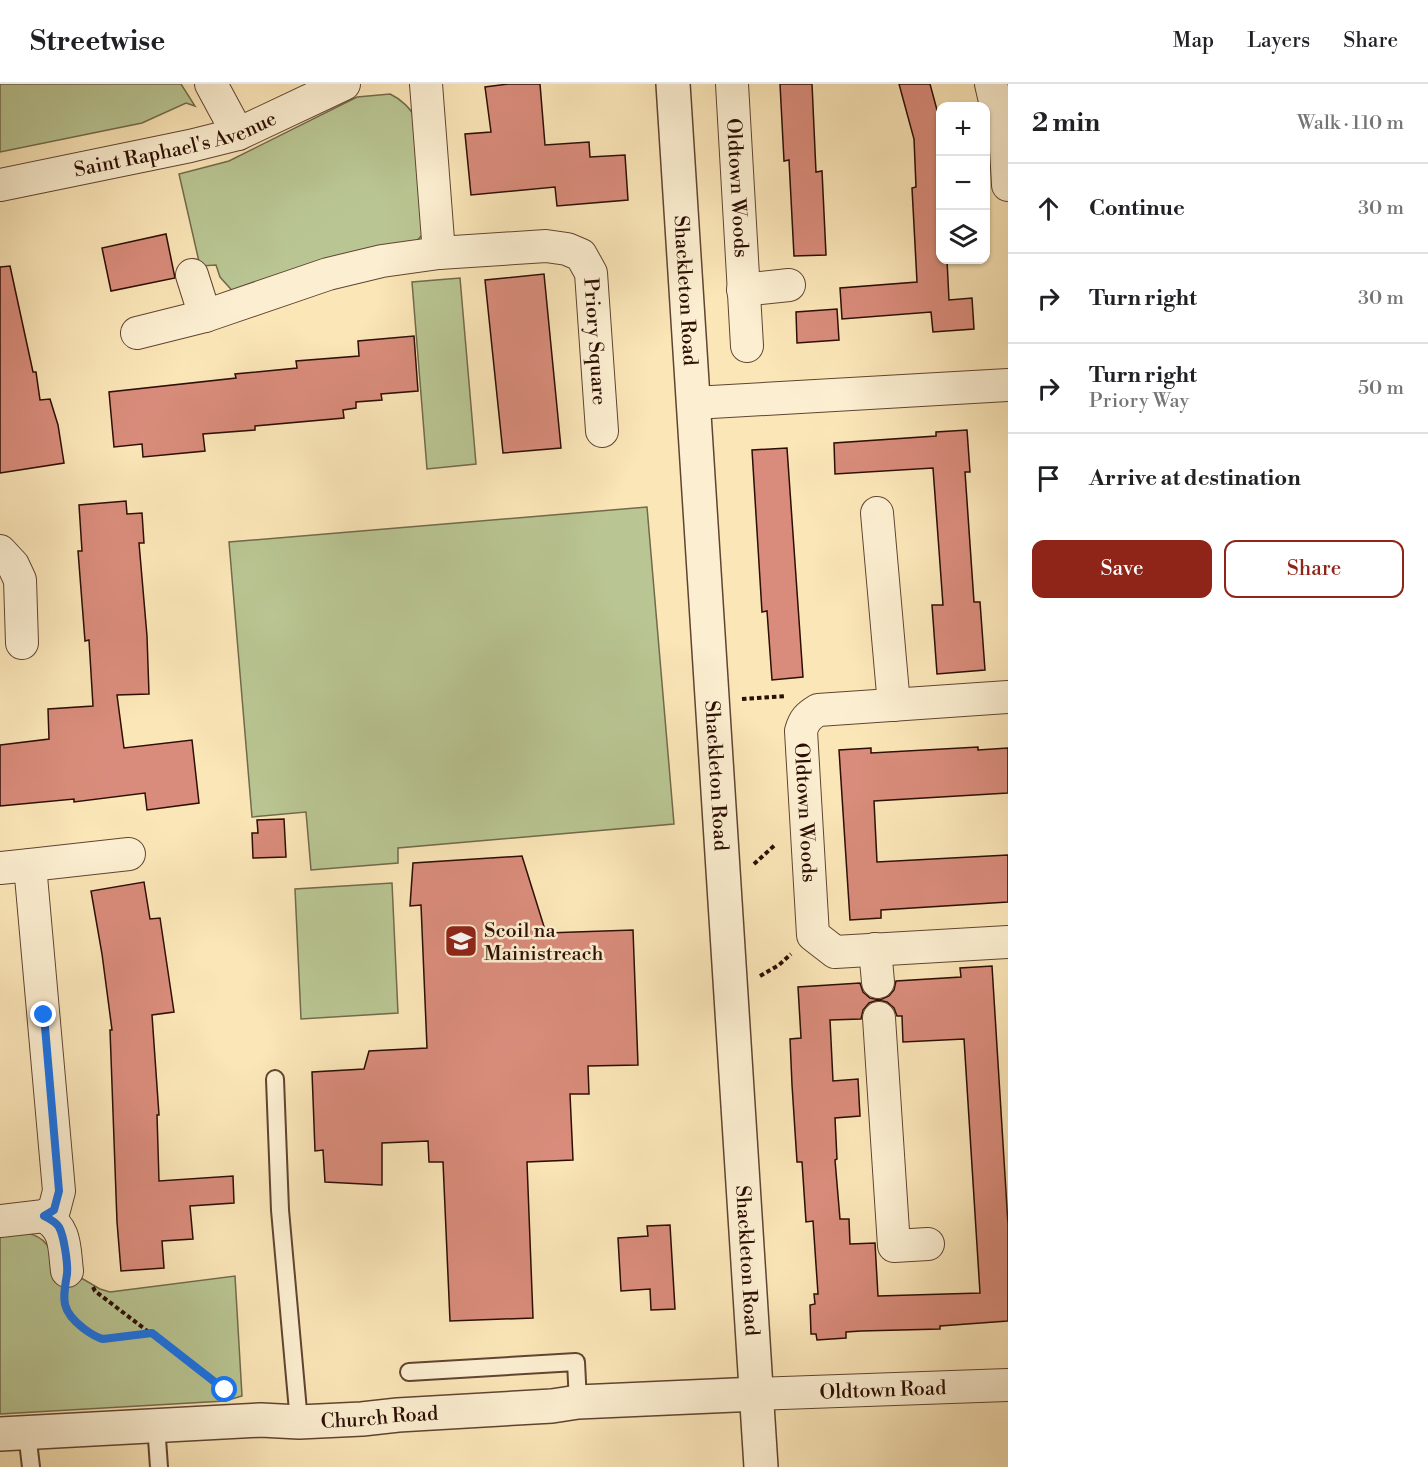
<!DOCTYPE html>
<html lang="en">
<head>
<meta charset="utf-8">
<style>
	:root { --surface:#fff; --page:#f2f2f2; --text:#202124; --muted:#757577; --line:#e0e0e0; --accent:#8f2418 }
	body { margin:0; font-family:"Libre Bodoni",serif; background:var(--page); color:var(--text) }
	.controls { position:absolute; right:18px; top:18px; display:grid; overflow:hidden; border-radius:12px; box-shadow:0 2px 4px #0004 }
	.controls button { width:54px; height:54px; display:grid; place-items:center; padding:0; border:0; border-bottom:2px solid var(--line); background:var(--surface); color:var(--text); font:30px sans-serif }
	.stop { position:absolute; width:18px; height:18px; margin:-14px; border:4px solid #1a73e8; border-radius:50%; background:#fff }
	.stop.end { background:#1a73e8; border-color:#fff; box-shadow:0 2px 6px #0008 }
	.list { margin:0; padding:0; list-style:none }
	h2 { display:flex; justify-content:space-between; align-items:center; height:78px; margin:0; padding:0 24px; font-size:26px }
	h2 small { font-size:20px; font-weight:400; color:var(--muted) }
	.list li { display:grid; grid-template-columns:39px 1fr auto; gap:18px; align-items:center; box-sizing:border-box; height:90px; padding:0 24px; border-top:2px solid var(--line) }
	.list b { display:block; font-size:22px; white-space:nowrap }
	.list p { margin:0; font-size:20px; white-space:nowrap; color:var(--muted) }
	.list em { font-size:20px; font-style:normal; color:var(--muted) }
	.actions { display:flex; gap:12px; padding:18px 24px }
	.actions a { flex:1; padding:14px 0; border:2px solid var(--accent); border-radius:12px; text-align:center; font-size:21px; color:var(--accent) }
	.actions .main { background:var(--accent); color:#fff }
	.icon { flex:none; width:33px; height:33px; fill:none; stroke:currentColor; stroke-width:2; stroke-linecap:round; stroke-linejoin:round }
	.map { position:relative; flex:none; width:1008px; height:1383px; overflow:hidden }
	header { display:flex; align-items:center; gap:36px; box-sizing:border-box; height:84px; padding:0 30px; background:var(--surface); border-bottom:2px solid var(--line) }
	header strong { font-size:28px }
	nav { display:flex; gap:33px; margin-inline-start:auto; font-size:21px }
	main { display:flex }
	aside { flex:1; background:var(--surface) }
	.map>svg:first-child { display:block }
	.green { fill:#b9c693; stroke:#726a4c; stroke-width:1.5 }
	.building { fill:#d98c7b; stroke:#2c0e04; stroke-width:1.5; fill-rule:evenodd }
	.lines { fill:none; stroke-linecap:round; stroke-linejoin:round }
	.service-casing { stroke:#604431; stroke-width:20 }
	.minor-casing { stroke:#604431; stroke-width:34 }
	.tertiary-casing { stroke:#604431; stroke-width:36 }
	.path { stroke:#2c0e04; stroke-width:4; stroke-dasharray:4.5 3; stroke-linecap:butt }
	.service { stroke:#fcefd1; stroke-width:16 }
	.minor { stroke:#fcefd1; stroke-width:32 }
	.tertiary { stroke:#fcefd1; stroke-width:33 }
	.route { stroke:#1a73e8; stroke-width:8 }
	.labels { text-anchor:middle; stroke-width:5; stroke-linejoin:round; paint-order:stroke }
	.street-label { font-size:20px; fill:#2c0e04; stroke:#fcefd1 }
	.poi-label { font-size:20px; fill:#2c0e04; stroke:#fcefd1; text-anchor:start }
</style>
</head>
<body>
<header>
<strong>Streetwise</strong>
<nav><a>Map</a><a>Layers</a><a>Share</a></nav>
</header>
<main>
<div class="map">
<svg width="1008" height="1383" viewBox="0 0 1008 1383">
	<rect width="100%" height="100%" fill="#fbe6b8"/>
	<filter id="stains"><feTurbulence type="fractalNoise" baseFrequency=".00333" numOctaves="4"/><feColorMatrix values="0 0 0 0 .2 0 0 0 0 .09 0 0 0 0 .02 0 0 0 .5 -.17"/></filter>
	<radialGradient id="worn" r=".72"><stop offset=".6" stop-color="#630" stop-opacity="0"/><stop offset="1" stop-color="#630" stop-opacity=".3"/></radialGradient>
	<g class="green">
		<polygon points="0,0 181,0 195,22 186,19 142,39 0,68"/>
		<path d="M390 10C403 16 409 24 417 35L422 151 415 159 236 211 220 193 216 181 200 182 179 90 229 77 357 13Z"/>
		<polygon points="460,194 476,380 427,385 412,198"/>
		<polygon points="647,423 674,740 398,764 398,779 311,786 306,728 252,733 229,458"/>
		<polygon points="392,799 398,929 301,935 295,805"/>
		<path d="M24 1148C52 1154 51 1169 57 1194L83 1195 100 1205 110 1208 235 1192 242 1312 225 1317 0 1330V1150Z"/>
	</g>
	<g class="building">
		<polygon points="508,0 540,0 545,61 589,58 590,73 625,71 628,116 557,122 555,103 471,111 465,50 491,48 485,3"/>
		<polygon points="780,0 812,0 816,88 822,87 826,171 794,172 789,76 784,77"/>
		<polygon points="899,0 930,0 940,37 940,176 947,176 949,216 972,214 974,245 933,248 931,228 842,235 840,204 917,198 912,104 916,103 914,55"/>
		<polygon points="166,150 175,194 111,207 102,164"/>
		<polygon points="10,182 33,288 36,288 40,316 50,315 58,341 64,379 0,389 0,183"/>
		<polygon points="544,190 561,364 503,369 485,196"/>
		<polygon points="837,225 839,256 797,259 796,228"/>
		<polygon points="414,252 418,307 381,310 382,316 356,318 356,324 343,326 344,334 255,342 255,346 203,350 205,367 143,373 142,360 114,363 109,308 236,294 235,290 297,284 296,277 359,272 358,257"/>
		<polygon points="967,346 970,388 965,388 974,518 980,518 985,586 937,590 932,521 943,521 933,384 835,390 834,359 936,352 936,348"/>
		<polygon points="787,364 803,593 772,596 767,527 762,528 752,366"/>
		<polygon points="126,417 127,430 142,429 144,459 139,459 147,552 149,610 117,611 124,664 192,656 199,719 147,726 145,709 74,718 74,715 0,722 0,661 49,655 48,625 93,622 89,556 85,557 78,467 82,467 79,421"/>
		<polygon points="978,663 978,666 1008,664 1008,709 874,717 877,778 1008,771 1008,818 881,826 881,834 850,836 839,666 871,664 871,669"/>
		<polygon points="284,735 286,773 253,774 252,749 258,749 257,736"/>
		<polygon points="522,772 546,849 633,846 638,981 588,982 589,1010 570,1010 573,1076 527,1078 533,1234 450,1237 443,1078 429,1078 428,1057 382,1059 382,1101 325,1098 323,1066 315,1067 312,988 364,985 369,967 427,964 421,821 410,822 413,779"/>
		<polygon points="144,798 150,835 160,834 174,928 152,931 159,1031 157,1031 159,1097 233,1092 234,1119 190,1122 193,1155 162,1157 164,1184 121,1187 117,1138 110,946 112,946 102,870 91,807"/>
		<path d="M992 882 1008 1140V1237L940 1242V1245L861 1247 846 1248V1254L817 1256 816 1250H811L810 1221 815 1220 814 1210H818L813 1137 806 1138 802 1078H797L792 1001 790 955 801 954 798 903 860 899 863 908 870 914 880 916 889 912 894 906 896 897 961 893 960 884ZM878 916 887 918 894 924 897 932H902L903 958 964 955 980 1209 878 1212 875 1159 850 1160 849 1135H840L835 1076 837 1075 835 1034 860 1032 858 995 833 997 830 936 861 935 863 926 869 919Z"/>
		<polygon points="670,1141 675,1225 651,1226 650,1205 621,1207 618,1154 648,1152 647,1142"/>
	</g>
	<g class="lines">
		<defs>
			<g id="service">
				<polyline points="275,995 280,1126 299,1338"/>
				<polyline points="409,1288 576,1278 578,1318"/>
				<polyline points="156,1341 159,1383"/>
				<polyline points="27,1349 31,1383"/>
			</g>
			<g id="minor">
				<polyline points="211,0 238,50"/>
				<polyline points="426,0 439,169"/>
				<path id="s1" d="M732 0 747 262"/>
				<polyline points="991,0 1006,65 1008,101"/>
				<path id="s2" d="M0 101 190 62 238 50 344 0"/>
				<polyline points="192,191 205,232"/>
				<polyline points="743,206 789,201"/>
				<path id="s3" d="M137 249 205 232 328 190 382 177 439 169 546 162 567 165 581 171 591 189 602 347"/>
				<polyline points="694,319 1008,301"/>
				<polyline points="877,429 894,621"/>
				<polyline points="0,467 13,481 20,496 22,559"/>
				<path id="s4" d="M1008 613 818 626C808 632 804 636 801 647L813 851 835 868 1008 858"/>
				<polyline points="30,781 129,770"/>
				<polyline points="0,784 30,781 59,1107 54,1126 44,1132 0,1137"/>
				<polyline points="875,865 878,898"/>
				<polyline points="879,934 894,1162 928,1160"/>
				<path d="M44 1132C67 1145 64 1164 67 1187"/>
				<path id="s5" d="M757 1310 1008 1301"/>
			</g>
			<g id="tertiary">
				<path id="s6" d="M673 0 761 1383"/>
				<path id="s7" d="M0 1350 261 1336 299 1338 362 1335 398 1331 552 1322 578 1318 757 1310"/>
			</g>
		</defs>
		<use href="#service" class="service-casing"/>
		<use href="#minor" class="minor-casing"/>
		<use href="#tertiary" class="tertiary-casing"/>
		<g class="path">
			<polyline points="742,615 786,612"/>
			<polyline points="754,780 776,760"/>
			<polyline points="760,892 779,881 791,870"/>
			<polyline points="93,1203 95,1207 226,1307"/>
			<path d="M64 1217C68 1235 86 1251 103 1255L152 1249"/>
		</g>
		<use href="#service" class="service"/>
		<use href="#minor" class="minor"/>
		<use href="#tertiary" class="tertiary"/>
	</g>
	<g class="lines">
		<path class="route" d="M44 931 59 1107 54 1126 44 1132C50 1135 56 1138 59 1143 64 1152 68 1180 67 1190 63 1215 60 1226 83 1244 90 1249 95 1253 103 1255L152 1249 225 1306"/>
	</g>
	<defs>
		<symbol id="school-square" viewBox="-11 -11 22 22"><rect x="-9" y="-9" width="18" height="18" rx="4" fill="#8f2418" stroke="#fcefd1"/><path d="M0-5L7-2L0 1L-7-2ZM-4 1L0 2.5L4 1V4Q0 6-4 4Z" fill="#fff"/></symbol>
	</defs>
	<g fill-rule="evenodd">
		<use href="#school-square" x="442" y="838" width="38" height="38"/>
	</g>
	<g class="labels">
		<g class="street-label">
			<text dy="7" stroke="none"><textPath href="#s2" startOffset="180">Saint Raphael's Avenue</textPath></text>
			<text dy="7" stroke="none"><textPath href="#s1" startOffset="104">Oldtown Woods</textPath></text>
			<text dy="7" stroke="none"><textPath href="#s6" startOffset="207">Shackleton Road</textPath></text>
			<text dy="7" stroke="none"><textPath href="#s3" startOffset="546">Priory Square</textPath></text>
			<text dy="7" stroke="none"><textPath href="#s6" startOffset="693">Shackleton Road</textPath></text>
			<text dy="7" stroke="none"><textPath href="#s4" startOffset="300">Oldtown Woods</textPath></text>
			<text dy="7" stroke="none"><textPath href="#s6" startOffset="1179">Shackleton Road</textPath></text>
			<text dy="7" stroke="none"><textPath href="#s5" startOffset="126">Oldtown Road</textPath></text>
			<text dy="7" stroke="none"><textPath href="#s7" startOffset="380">Church Road</textPath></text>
		</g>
		<g class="poi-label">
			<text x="484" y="853">Scoil na<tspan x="484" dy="23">Mainistreach</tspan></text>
		</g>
	</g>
	<rect width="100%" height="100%" filter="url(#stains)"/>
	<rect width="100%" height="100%" fill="url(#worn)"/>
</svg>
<div class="controls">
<button>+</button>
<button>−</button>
<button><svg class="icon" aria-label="layers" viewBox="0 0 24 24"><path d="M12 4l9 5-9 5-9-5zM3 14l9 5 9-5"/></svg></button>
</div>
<div class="stop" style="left:225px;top:1306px"></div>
<div class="stop end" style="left:44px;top:931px"></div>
</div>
<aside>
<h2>2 min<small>Walk · 110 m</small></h2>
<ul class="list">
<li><svg class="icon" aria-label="ahead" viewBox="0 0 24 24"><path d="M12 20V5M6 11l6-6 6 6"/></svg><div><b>Continue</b></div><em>30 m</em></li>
<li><svg class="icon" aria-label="right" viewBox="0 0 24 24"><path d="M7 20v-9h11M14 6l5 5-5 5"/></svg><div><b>Turn right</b></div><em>30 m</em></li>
<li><svg class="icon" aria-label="right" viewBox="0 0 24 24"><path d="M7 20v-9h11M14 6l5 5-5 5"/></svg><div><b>Turn right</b><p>Priory Way</p></div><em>50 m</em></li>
<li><svg class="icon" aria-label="arrive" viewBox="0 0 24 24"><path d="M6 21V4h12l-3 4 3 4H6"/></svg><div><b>Arrive at destination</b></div></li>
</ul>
<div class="actions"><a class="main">Save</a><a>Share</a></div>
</aside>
</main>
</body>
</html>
